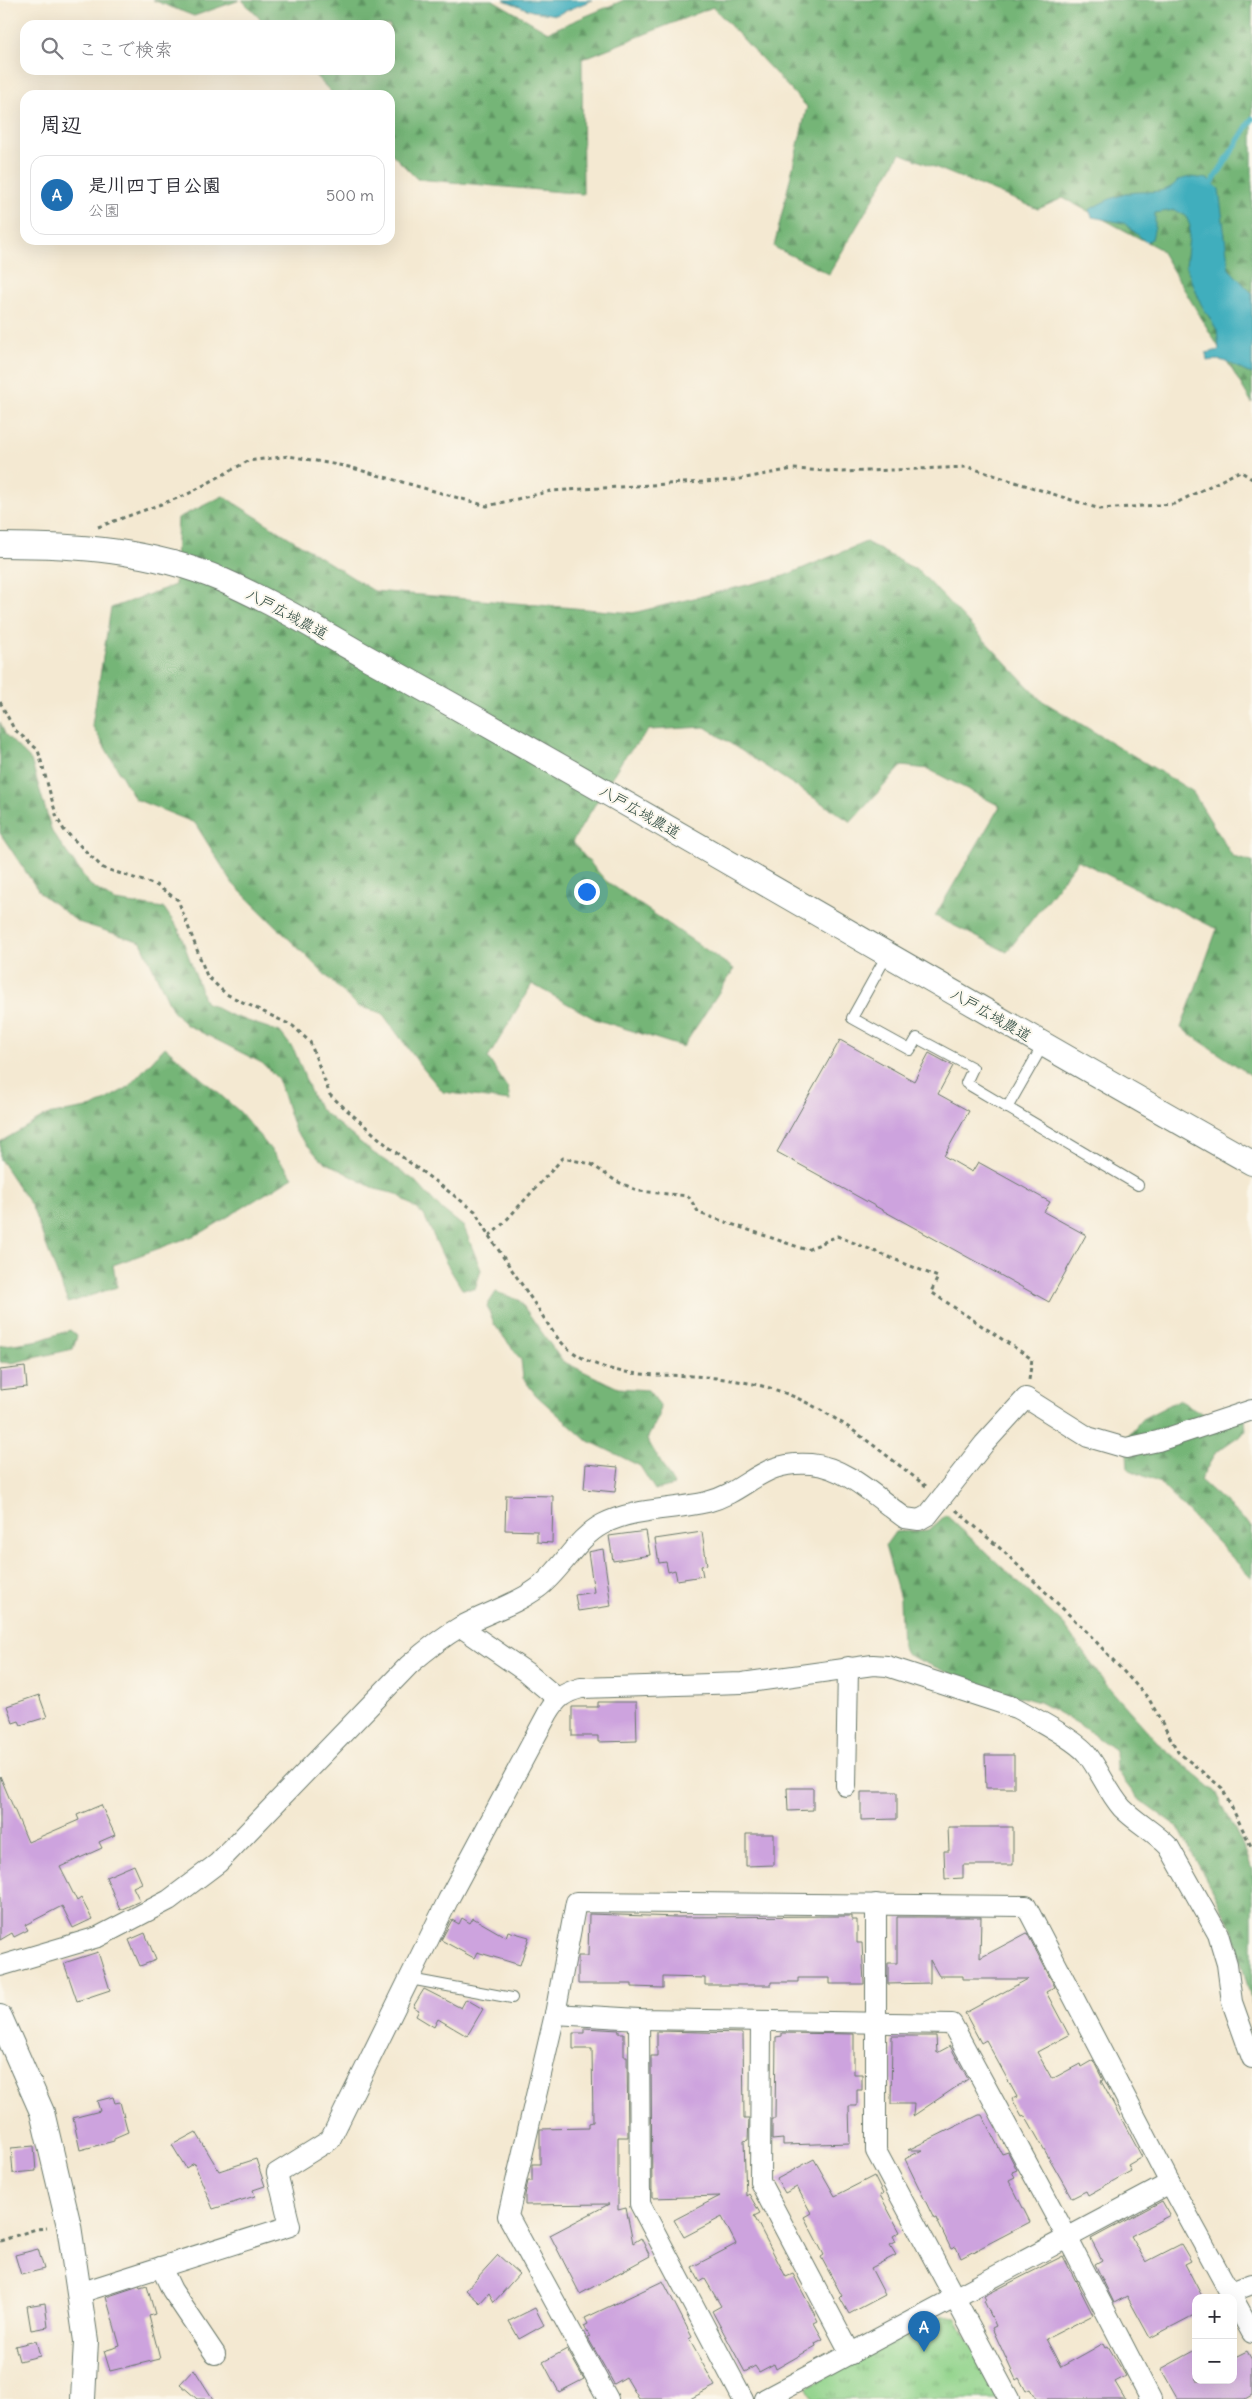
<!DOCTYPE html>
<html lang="ja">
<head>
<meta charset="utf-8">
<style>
	:root { --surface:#fff; --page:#f7f7f7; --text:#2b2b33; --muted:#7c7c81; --line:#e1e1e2; --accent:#1f6fb2 }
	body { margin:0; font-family:Delius,"Klee One",sans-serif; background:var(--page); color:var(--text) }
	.controls { position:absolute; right:15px; bottom:15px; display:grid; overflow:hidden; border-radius:10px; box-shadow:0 5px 20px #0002 }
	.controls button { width:45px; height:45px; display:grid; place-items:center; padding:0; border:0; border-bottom:1px solid var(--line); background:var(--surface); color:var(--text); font:25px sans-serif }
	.you { position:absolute; left:586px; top:891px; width:18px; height:18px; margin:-12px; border:4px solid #fff; border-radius:50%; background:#1a73e8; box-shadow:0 0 0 8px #1a73e833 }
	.badge { display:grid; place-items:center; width:32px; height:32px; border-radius:50%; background:var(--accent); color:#fff; font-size:16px; font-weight:700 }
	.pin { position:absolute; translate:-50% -41px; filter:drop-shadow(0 1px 2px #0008) }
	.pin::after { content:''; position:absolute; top:26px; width:18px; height:15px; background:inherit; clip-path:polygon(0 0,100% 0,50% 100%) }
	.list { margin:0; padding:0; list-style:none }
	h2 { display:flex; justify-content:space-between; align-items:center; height:65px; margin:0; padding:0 20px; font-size:21px }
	h2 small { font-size:16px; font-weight:400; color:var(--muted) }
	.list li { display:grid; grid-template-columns:32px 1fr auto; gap:15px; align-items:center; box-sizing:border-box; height:80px; margin:0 10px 10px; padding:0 10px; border:1px solid var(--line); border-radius:15px }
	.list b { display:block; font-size:19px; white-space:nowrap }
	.list p { margin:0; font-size:16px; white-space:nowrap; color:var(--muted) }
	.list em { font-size:16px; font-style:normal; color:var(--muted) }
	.icon { flex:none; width:28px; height:28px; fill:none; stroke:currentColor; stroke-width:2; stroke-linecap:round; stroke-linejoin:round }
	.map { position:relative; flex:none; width:1252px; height:2399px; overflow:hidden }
	.search { position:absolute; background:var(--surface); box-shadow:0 5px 20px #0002; left:20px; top:20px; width:375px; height:55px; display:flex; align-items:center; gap:12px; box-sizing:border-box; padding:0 18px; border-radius:15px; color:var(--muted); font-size:19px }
	.panel { position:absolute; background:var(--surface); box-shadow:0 5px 20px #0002; left:20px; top:90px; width:375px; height:155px; border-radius:15px }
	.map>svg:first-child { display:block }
	.forest { fill:url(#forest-firs); stroke:#4a7956 }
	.park { fill:url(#park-tufts); stroke:#588860 }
	.water { fill:#40aebd; stroke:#307678 }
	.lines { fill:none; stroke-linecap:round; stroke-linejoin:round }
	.stream { stroke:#40aebd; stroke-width:6 }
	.building { fill:#cda3de }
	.service-casing { stroke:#6a796b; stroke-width:12 }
	.minor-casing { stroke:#6a796b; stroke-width:22 }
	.tertiary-casing { stroke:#6a796b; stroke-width:26 }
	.path { stroke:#6a796b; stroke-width:3; stroke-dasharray:4 4; stroke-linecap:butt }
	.service { stroke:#fff; stroke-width:10 }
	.minor { stroke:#fff; stroke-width:20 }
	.tertiary { stroke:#fff; stroke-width:24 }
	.labels { text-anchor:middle; stroke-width:4; stroke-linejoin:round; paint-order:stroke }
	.street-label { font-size:15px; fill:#1f3d34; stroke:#fbf7ec }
</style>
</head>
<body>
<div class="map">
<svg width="1252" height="2399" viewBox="0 0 1252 2399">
	<defs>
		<pattern id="forest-firs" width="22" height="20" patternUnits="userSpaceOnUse" patternTransform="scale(1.25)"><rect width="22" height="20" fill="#74b577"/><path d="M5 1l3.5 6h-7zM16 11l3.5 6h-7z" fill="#5f9462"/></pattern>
		<pattern id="park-tufts" width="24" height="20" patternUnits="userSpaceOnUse" patternTransform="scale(1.25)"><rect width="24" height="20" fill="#91d38b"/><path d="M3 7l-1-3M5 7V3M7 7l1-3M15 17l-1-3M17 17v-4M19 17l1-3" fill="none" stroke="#76ac72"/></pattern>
	</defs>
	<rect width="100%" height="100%" fill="#fbf7ec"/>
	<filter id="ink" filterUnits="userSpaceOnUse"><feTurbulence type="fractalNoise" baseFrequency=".02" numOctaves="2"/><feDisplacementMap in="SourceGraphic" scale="10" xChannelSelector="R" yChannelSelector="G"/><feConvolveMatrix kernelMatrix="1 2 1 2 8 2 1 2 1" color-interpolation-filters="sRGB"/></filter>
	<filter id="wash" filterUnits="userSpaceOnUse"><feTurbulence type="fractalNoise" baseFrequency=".0096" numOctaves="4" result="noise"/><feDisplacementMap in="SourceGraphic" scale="20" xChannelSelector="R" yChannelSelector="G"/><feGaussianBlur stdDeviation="1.12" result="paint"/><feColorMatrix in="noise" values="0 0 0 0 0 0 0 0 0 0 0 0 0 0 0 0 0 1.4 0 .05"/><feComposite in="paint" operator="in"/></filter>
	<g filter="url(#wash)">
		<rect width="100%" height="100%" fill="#f4e9d2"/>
		<g class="forest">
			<polygon points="153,0 240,0 194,16"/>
			<polygon points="242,0 493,0 548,32 624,0 1252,0 1252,403 1160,249 1063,198 1038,209 900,153 829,274 774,247 807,107 713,7 582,59 583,194 417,179 390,152 390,95 334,95 310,70 390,70 390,25 266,25"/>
			<polygon points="223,496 374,591 633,613 784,576 866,542 920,572 1041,700 1192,791 1233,857 1252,862 1252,1076 1181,1028 1217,929 1078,860 1007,952 935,916 1000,806 928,769 902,766 851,822 705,727 649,730 623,759 572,842 606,881 734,969 683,1047 595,1019 532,984 488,1058 508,1089 510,1101 443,1092 421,1066 382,1013 357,1006 233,884 195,823 135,799 92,725 111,608 175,585 178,518"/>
			<polygon points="0,722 5,734 31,760 52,832 90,885 115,901 164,908 179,930 205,1002 230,1015 280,1032 294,1050 313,1098 321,1110 372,1152 414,1180 439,1207 464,1227 481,1270 475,1289 462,1289 445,1261 424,1215 397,1194 375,1189 320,1159 295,1131 278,1079 262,1063 185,1024 172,1009 141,942 78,922 40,893 0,833"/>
			<polygon points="165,1047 240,1112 293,1177 201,1233 113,1265 117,1287 68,1303 32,1207 0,1159 0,1142 47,1115 93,1107 127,1088"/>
			<polygon points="496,1292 519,1300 562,1361 618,1388 648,1390 660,1405 659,1416 647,1439 674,1485 655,1490 640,1466 585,1439 536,1395 523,1378 521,1360 494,1324 487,1306"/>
			<polygon points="70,1330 77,1336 73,1349 12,1363 0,1362 0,1346 40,1340"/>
			<polygon points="1179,1400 1207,1416 1245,1417 1246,1431 1216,1452 1200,1480 1252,1527 1252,1578 1160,1483 1128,1469 1126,1438 1142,1419"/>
			<polygon points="946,1515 1064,1625 1104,1682 1160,1745 1216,1792 1246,1852 1252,1870 1252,2004 1234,1933 1211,1888 1178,1827 1137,1798 1116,1770 1115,1750 1077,1723 1039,1702 971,1683 906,1654 902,1646 900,1599 885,1546 895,1532 929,1530"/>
		</g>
		<polygon class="park" points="944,2315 956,2317 999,2399 813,2399 807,2388"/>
		<g class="water">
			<polygon points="504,0 592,0 556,15 532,11"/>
			<path d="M1190 177 1208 179 1219 189 1229 269 1252 293V374C1234 369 1231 357 1207 361L1206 353 1219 350 1217 330 1201 304 1186 266 1190 226 1186 216 1175 210 1155 213V226L1152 239 1146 242 1124 223 1092 217 1089 210C1102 202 1115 196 1130 193 1147 190 1167 196 1178 180Z"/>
		</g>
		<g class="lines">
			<polyline class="stream" points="1208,189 1252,119"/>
		</g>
		<g id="blocks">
			<g class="building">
				<polygon points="840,1040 914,1081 929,1053 953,1066 938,1094 969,1111 944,1156 972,1172 978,1162 1050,1202 1044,1212 1086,1235 1049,1302 777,1152"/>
				<polygon points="25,1367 27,1387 0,1390 0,1370"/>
				<polygon points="586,1464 618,1467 615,1492 584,1489"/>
				<polygon points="506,1495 553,1496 552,1543 537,1542 537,1531 505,1530"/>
				<polygon points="646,1531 650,1555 613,1561 609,1536"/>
				<polygon points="702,1532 707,1565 701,1566 703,1576 677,1580 675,1570 668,1572 666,1562 659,1563 655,1539"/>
				<polygon points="603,1549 611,1606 578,1611 575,1595 594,1592 588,1552"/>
				<polygon points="39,1695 47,1717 21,1725 19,1721 13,1723 7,1706"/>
				<polygon points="598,1702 636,1702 637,1741 598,1742 598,1736 572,1736 572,1707 598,1707"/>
				<polygon points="985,1755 1014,1755 1014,1788 986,1788"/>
				<polygon points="0,1776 28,1842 79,1820 77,1815 101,1805 115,1835 99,1842 102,1848 60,1867 77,1901 81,1898 92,1919 73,1928 62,1906 25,1925 28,1930 14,1937 12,1933 0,1940"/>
				<polygon points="787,1788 813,1788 813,1810 788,1811"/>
				<polygon points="861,1792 897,1792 897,1819 861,1820"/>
				<polygon points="948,1827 1013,1827 1013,1865 963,1865 963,1878 945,1879 944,1851 949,1851"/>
				<polygon points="746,1834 774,1834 774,1865 746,1866"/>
				<polygon points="134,1865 142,1883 133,1887 140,1901 120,1910 106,1877"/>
				<polygon points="589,1914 677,1917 852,1916 852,1920 857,1920 857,1943 862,1943 864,1984 830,1984 830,1978 798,1978 798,1982 771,1982 771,1985 705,1985 705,1978 663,1977 663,1988 632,1987 632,1984 578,1984 578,1956 588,1956"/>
				<polygon points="897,1917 981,1917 980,1958 1027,1933 1055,1987 1046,1992 1069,2035 1037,2052 1052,2079 1080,2064 1081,2067 1093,2060 1103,2080 1101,2081 1142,2157 1128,2165 1131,2171 1088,2195 1086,2191 1072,2198 1025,2116 1022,2117 1012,2099 1017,2097 986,2040 981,2043 965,2013 1028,1979 963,1979 963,1976 939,1976 930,1960 930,1983 888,1984 888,1963 897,1963"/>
				<polygon points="462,1918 470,1923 473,1918 506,1937 508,1931 529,1937 520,1965 477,1952 474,1958 441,1940 452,1920 459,1924"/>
				<polygon points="145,1933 156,1960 140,1966 129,1940"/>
				<polygon points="98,1952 110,1990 77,2001 64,1963"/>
				<polygon points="424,1989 461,2008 466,1999 483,2009 467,2036 438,2019 434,2027 416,2016 419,2010 413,2007"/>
				<polygon points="584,2028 619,2030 619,2033 624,2033 624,2056 627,2056 628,2137 618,2137 618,2210 626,2208 633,2243 641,2238 650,2256 580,2294 550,2235 609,2204 525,2205 525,2195 528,2181 532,2181 532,2164 540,2164 540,2129 589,2128 589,2123 593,2122 592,2049 573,2049 573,2033 584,2033"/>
				<polygon points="657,2031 743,2033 744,2119 749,2119 748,2140 744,2141 746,2196 749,2194 760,2213 754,2216 786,2277 793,2274 818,2321 814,2323 823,2339 815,2343 816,2346 776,2369 774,2364 759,2372 755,2366 745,2372 712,2311 721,2306 705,2279 700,2282 692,2267 736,2244 722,2217 684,2237 674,2220 720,2196 652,2198 651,2056 657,2056"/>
				<polygon points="782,2033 854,2034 854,2074 862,2074 862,2090 857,2090 857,2106 849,2106 850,2143 783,2145 783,2139 772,2140 772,2119 775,2119 776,2037 782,2036"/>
				<polygon points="892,2036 936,2036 937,2053 950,2046 968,2079 913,2116 914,2104 891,2104"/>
				<polygon points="113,2097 115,2103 120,2102 128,2132 114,2138 114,2141 80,2150 73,2118 100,2111 97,2101"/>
				<polygon points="979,2115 982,2115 1002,2154 1008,2152 1017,2170 1012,2172 1015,2177 1009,2180 1030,2222 961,2258 956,2247 951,2249 936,2218 934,2219 905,2159 922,2150 908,2150"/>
				<polygon points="196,2132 219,2171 256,2159 265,2186 253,2190 255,2196 213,2209 194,2163 186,2168 172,2145"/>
				<polygon points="34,2146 36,2171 13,2173 11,2148"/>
				<polygon points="814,2159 835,2196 874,2176 883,2194 880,2195 900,2232 893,2236 896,2242 890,2245 896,2255 871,2268 885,2295 849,2314 840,2298 842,2296 821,2257 824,2255 804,2217 811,2213 797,2187 785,2193 777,2179"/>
				<polygon points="1162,2201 1170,2215 1131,2236 1146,2262 1181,2244 1191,2261 1185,2264 1203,2298 1196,2298 1196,2314 1150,2338 1127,2296 1114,2303 1095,2264 1102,2260 1091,2239"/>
				<polygon points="38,2249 44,2269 21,2275 15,2255"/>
				<polygon points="498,2255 519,2274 494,2302 489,2293 480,2303 466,2290"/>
				<polygon points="1063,2256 1093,2315 1046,2339 1061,2367 1104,2343 1106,2347 1108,2346 1126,2376 1115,2382 1125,2399 1036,2399 1030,2389 1026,2391 1019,2378 1016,2380 992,2328 996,2326 984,2301 986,2300 984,2296"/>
				<polygon points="663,2281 692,2337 689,2339 715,2386 690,2399 639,2399 626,2377 614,2384 588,2338 590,2337 584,2326 588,2324 585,2318"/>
				<polygon points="139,2286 140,2288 147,2286 155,2314 149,2316 160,2359 110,2371 104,2351 120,2346 106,2297"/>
				<polygon points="45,2303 48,2327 31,2330 27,2306"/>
				<polygon points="535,2308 544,2325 519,2339 509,2321"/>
				<polygon points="36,2341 40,2356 19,2361 15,2346"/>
				<polygon points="567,2349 584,2379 559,2392 543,2362"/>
				<polygon points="1196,2350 1196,2380 1233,2380 1233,2358 1247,2351 1252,2360 1252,2395 1245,2399 1178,2399 1161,2369"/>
				<polygon points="194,2369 213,2399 197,2399 180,2384"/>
			</g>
		</g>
	</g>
	<g filter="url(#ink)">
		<use href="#blocks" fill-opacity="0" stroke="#6a796b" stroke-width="1"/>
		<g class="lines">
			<defs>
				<g id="service">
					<polyline points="887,955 852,1018 910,1050 917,1038 973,1068 966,1083 1138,1185"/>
					<polyline points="1007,1108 1043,1045"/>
					<polyline points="410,1979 512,1998"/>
				</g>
				<g id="minor">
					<polyline points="461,1627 526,1672 557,1698"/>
					<polyline points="846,1786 848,1667"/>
					<polyline points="876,1904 876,2151 1009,2399"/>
					<path d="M0 1966 98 1937 169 1900 218 1863 409 1665C425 1651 441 1638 460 1627 486 1613 515 1605 538 1588 562 1570 576 1538 603 1524 634 1508 673 1510 707 1502 749 1491 760 1460 811 1464 846 1467 877 1498 905 1518L919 1520 928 1515 984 1444 1026 1398 1088 1437 1126 1448 1158 1441 1252 1410"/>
					<polyline points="555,2014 639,2019 952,2024 1068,2239 1151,2399"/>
					<polyline points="639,2019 640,2204 743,2399"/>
					<polyline points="761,2021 760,2182 851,2354"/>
					<polyline points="161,2267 172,2290 215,2354"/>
					<polyline points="1231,2292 1252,2284"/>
					<path d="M79 2293 290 2226 277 2173 330 2140 448 1900 548 1713C557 1698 563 1693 581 1688L742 1683 873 1665 887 1666 1016 1708C1034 1718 1075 1739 1087 1754 1100 1771 1108 1792 1122 1808 1137 1823 1155 1832 1169 1847L1218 1934 1227 1964 1232 2002 1252 2058"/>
					<polyline points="608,2399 508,2216 555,2014 576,1902 1026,1906 1170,2183 1252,2333"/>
					<polyline points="765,2399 1170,2183"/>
				</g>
				<g id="tertiary">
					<path d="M0 545C75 545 152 550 222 580 272 602 319 630 366 657 428 691 490 726 551 761 786 894 1017 1031 1252 1163"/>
					<polyline points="0,2017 42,2112 69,2226 86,2341 83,2399"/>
				</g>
			</defs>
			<use href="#service" class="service-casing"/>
			<use href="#minor" class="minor-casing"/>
			<use href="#tertiary" class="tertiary-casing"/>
			<g class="path">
				<polyline points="98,527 186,495 248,461 289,456 349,467 487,506 551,491 735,480 792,469 842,472 968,467 1100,509 1174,504 1240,471 1252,479"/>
				<polyline points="0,702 14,729 38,750 57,818 64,830 103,868 156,885 178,900 207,976 226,994 293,1026 310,1042 330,1095 390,1148 475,1211 489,1236 500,1227 563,1158 591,1164 616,1181 639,1191 688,1196 699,1213 807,1250 837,1236 938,1277 931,1292 1032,1359 1029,1380"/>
				<path d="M489 1236C506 1261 523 1286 540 1312 548 1324 558 1342 570 1350 609 1378 648 1374 694 1376 721 1378 753 1382 779 1391 834 1410 880 1451 926 1486"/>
				<polyline points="956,1510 1002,1550 1089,1634 1149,1699 1178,1752 1222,1788 1252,1848"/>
				<polyline points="0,2241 36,2229 47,2228"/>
			</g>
			<use href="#service" class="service"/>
			<use href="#minor" class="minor"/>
			<use href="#tertiary" class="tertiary"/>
		</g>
	</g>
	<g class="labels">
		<g class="street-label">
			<text transform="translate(287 614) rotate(28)" y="5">八戸広域農道</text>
			<text transform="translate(640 812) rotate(30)" y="5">八戸広域農道</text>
			<text transform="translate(991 1015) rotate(30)" y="5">八戸広域農道</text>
		</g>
	</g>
</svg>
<div class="controls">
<button>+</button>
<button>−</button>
</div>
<div class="you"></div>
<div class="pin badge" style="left:924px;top:2352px">A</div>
<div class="search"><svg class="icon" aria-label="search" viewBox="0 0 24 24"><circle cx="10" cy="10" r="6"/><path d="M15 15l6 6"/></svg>ここで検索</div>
<section class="panel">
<h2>周辺<small></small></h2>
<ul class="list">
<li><span class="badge">A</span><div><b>是川四丁目公園</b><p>公園</p></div><em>500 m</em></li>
</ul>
</section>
</div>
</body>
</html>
